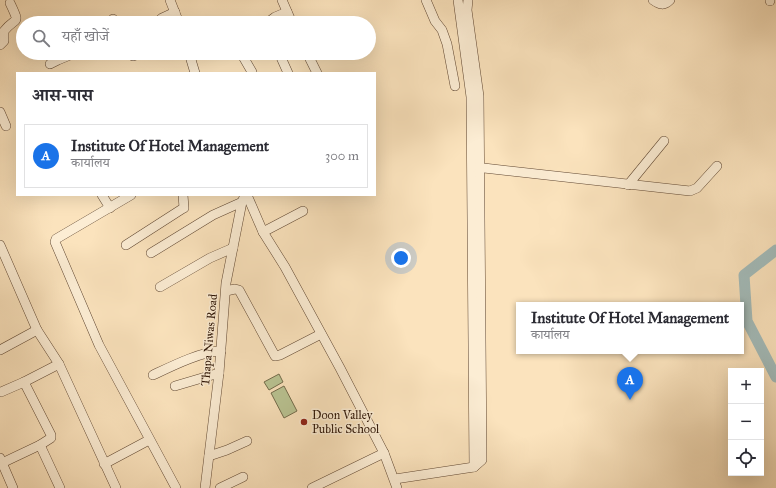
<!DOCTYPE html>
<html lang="hi">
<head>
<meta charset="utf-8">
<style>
	:root { --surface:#fff; --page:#f7f7f7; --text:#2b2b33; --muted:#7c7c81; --line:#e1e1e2; --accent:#1a73e8 }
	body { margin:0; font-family:"IM FELL Great Primer","Noto Serif Devanagari",serif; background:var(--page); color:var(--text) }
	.controls { position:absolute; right:12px; bottom:12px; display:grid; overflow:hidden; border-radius:0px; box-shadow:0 4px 16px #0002 }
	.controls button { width:36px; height:36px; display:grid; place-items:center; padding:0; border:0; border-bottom:1px solid var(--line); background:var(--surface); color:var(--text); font:20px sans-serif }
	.you { position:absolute; left:401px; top:258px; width:14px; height:14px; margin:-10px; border:3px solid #fff; border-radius:50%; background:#1a73e8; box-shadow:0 0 0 6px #1a73e833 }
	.badge { display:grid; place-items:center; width:26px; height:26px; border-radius:50%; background:var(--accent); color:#fff; font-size:13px; font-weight:700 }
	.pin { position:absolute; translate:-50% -33px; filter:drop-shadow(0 1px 2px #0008) }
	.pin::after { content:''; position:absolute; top:21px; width:14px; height:12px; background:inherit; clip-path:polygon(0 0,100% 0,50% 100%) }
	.popup { position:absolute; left:516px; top:302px; width:228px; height:52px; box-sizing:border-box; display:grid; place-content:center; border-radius:0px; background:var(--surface); filter:drop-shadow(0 1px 3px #0005); font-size:13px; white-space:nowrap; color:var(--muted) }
	.popup b { font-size:15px; color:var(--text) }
	.popup::after { content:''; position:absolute; left:50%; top:100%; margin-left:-8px; border:8px solid transparent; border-top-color:var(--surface) }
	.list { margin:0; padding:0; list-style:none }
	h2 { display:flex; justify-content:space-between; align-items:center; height:52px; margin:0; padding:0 16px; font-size:17px }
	h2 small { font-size:13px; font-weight:400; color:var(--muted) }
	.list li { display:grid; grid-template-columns:26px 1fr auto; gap:12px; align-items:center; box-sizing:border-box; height:64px; margin:0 8px 8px; padding:0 8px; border:1px solid var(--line); border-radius:0px }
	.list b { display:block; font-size:15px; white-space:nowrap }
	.list p { margin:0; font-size:13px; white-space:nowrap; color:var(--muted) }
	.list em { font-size:13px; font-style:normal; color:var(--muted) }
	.icon { flex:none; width:22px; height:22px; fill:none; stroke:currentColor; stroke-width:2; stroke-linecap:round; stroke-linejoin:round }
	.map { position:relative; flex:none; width:776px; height:488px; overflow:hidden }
	.search { position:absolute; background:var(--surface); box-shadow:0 4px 16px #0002; left:16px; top:16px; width:360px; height:44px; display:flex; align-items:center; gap:10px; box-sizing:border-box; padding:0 14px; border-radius:22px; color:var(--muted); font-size:15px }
	.panel { position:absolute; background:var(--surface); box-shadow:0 4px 16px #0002; left:16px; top:72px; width:360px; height:124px; border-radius:0px }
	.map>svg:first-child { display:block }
	.green { fill:#bac594; stroke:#736c4c }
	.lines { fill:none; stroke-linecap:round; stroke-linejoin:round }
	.river { stroke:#a3bcbb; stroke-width:11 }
	.minor-casing { stroke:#604732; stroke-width:10 }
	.minor { stroke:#fcedd4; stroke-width:9 }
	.poi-dot { fill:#8f2418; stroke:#fcedd4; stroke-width:1.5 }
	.labels { text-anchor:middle; stroke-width:3; stroke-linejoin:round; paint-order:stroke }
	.street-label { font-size:12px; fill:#2c1304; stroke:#fcedd4 }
	.poi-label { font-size:12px; fill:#2c1304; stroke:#fcedd4; text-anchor:start }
</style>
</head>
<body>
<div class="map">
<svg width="776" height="488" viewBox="0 0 776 488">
	<rect width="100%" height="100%" fill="#fbe3bd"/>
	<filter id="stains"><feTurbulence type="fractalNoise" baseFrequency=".005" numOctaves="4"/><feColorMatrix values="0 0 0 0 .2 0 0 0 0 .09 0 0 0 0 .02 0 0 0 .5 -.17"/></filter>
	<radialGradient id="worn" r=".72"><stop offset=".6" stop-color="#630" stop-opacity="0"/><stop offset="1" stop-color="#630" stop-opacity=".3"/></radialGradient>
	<g class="green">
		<polygon points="279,374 283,382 269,390 264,382"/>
		<polygon points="284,386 297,411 284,418 271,393"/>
	</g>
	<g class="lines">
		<polyline class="river" points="776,250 744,275 747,321 776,377"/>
		<defs>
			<g id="minor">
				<polyline points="170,0 179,23"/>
				<polyline points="282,0 292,23"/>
				<polyline points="426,0 435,21 442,30 447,44 455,86"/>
				<polyline points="458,0 471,97 474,467"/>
				<path d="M653 0C660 5 664 6 670 0"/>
				<polyline points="770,0 770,1"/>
				<polyline points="113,19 115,23"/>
				<polyline points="156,23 162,18 175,12"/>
				<polyline points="267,23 275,17 287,12"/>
				<path d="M0 45 4 41V31C16 16 21 26 10 3"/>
				<polyline points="130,53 133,56 142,53"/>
				<polyline points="189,53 195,73"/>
				<polyline points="241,53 252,72"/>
				<polyline points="279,53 288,73"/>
				<polyline points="307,53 317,73"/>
				<polyline points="50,64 58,60 75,53"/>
				<polyline points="0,112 6,126"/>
				<polyline points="475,167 690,191 697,188 717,166"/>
				<polyline points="628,185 664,141"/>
				<polyline points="102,195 110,208"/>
				<polyline points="131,195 56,239 55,242 99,345 176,488"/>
				<polyline points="247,195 263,232 285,267 340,368 384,453 397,488"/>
				<polyline points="263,232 303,211"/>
				<polyline points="0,245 37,330 59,364 116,488"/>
				<polyline points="126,245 182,209 184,208 183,195"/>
				<polyline points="151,253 213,215 242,202"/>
				<polyline points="160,287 210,258 233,248"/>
				<polyline points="226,291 235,289 239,290 275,356 280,355 321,334"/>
				<polyline points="0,350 37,330"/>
				<path d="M153 375C170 367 202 351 221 351"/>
				<polyline points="175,386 219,373"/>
				<polyline points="1,392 24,382 59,364"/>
				<polyline points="40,445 60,488"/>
				<polyline points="209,456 227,450 247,441"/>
				<polyline points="0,458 13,488"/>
				<polyline points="2,463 40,445 51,438 51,435 24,382"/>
				<polyline points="104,464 149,440"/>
				<polyline points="395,479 474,467 482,460 479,96 467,10 468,0"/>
				<polyline points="205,488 219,373 226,283 242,202 245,195"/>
				<polyline points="220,488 243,477"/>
				<polyline points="312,488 384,453"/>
			</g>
		</defs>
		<use href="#minor" class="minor-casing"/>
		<use href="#minor" class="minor"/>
	</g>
	<circle class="poi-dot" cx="304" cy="422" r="4"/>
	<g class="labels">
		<g class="street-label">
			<text transform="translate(209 340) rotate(-85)" y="4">Thapa Niwas Road</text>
		</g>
		<g class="poi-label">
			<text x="312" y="419">Doon Valley<tspan x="312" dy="14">Public School</tspan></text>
		</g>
	</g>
	<rect width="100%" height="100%" filter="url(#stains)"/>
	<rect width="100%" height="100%" fill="url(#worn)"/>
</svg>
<div class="controls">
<button>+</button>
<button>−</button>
<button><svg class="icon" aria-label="locate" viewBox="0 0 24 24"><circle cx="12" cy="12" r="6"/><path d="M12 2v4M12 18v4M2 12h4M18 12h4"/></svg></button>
</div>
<div class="you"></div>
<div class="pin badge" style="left:630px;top:400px">A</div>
<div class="popup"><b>Institute Of Hotel Management</b>कार्यालय</div>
<div class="search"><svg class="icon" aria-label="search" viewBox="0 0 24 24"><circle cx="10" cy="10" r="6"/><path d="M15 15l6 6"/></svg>यहाँ खोजें</div>
<section class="panel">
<h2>आस-पास<small></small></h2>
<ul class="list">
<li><span class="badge">A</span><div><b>Institute Of Hotel Management</b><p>कार्यालय</p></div><em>300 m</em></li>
</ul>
</section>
</div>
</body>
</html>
